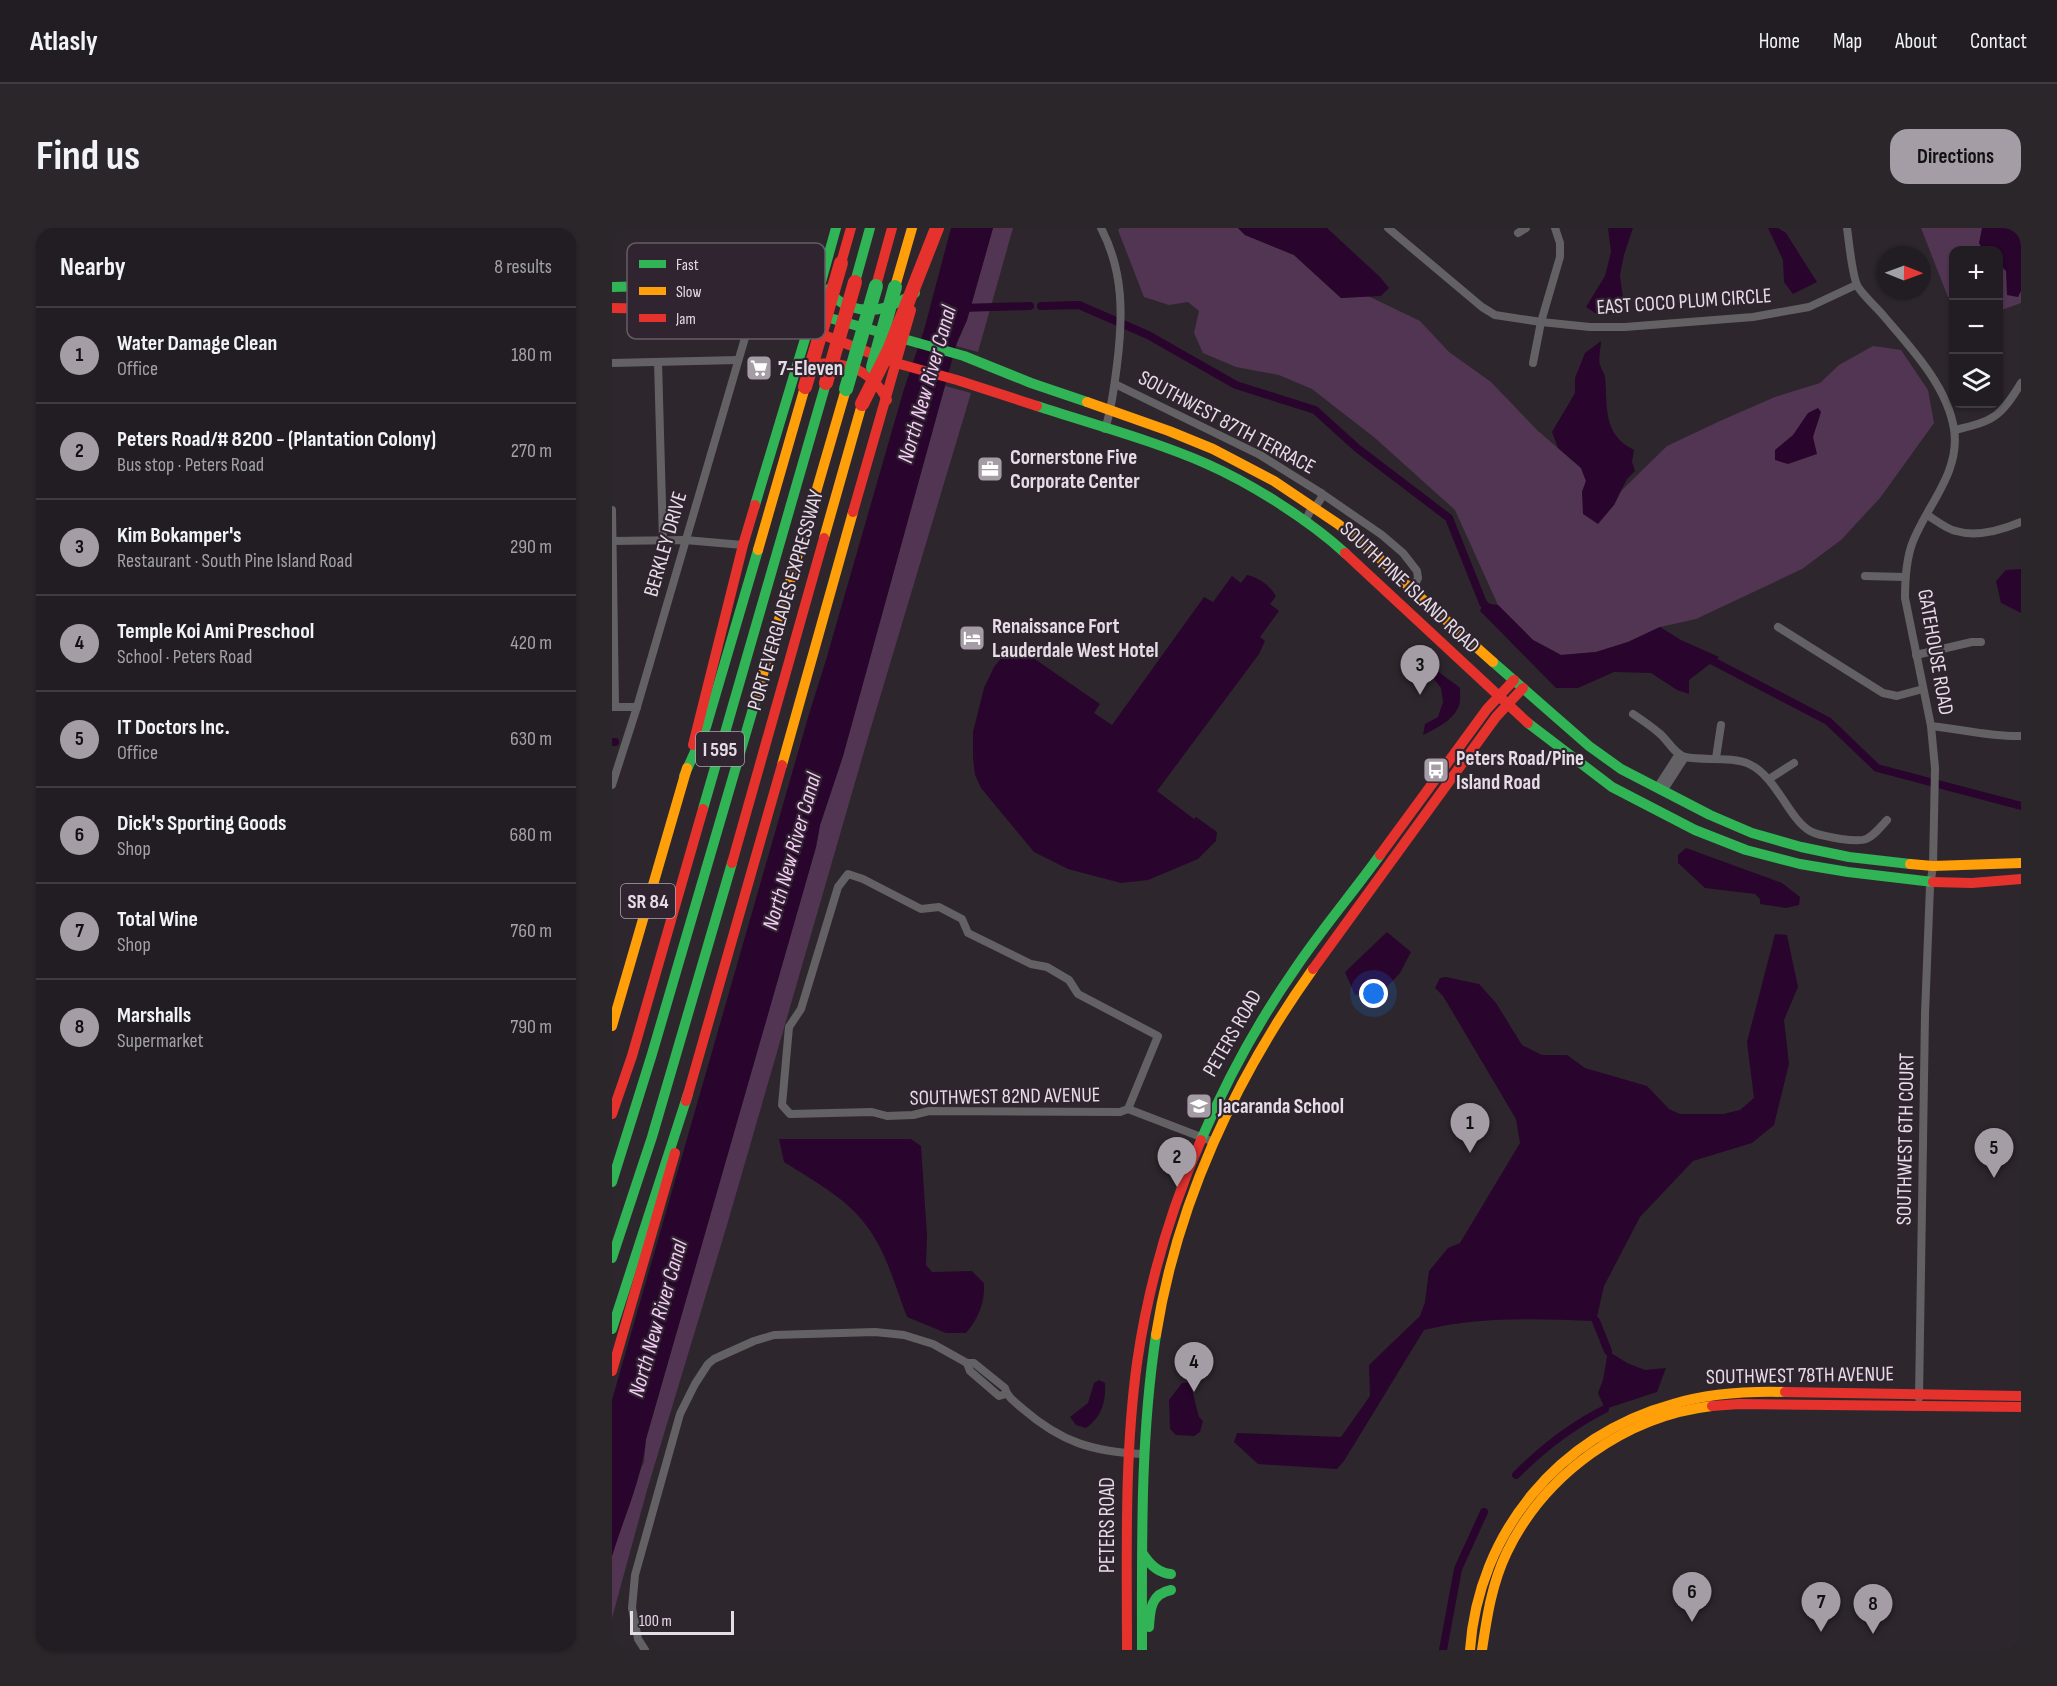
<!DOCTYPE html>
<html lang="en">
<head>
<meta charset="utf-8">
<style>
	:root { --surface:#221d22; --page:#2a262a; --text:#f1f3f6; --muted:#a2a2a5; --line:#3f3b40; --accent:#a59da5 }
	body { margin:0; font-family:"Sofia Sans Condensed",sans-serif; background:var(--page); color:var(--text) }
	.controls { position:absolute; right:18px; top:18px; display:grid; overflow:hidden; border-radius:12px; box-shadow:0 2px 4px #0004 }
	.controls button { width:54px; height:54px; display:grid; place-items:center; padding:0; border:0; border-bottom:2px solid var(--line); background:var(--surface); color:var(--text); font:30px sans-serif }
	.compass { position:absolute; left:1265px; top:18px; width:54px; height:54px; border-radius:50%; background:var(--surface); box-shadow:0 2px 4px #0004; rotate:91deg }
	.scale { position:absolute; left:18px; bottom:15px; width:104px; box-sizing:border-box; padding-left:6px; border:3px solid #e5dde5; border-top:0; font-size:16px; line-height:21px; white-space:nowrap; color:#e5dde5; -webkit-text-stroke:4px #2f2430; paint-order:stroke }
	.you { position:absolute; left:762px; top:766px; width:21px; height:21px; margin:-15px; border:4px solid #fff; border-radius:50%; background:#1a73e8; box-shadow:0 0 0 9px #1a73e833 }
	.badge { display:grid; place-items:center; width:39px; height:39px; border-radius:50%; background:var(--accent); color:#111; font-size:20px; font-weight:700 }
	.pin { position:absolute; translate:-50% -50px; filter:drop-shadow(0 2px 3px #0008) }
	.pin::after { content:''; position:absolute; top:32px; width:21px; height:18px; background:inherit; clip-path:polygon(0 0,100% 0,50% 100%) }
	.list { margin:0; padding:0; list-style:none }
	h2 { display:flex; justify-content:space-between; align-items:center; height:78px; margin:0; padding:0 24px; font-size:26px }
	h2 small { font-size:20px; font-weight:400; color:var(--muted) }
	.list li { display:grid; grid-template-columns:39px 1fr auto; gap:18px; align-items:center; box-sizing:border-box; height:96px; padding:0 24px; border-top:2px solid var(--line) }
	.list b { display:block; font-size:22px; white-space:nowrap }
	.list p { margin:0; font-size:20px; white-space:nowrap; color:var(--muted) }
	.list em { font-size:20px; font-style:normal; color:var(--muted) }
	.icon { flex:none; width:33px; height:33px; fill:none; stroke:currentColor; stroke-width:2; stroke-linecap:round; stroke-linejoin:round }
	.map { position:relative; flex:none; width:1409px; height:1422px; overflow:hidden; border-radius:18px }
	header { display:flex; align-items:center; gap:36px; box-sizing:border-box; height:84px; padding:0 30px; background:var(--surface); border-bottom:2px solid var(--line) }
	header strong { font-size:28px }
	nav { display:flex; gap:33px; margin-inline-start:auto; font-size:21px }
	.intro { display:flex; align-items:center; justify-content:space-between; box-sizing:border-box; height:144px; padding:0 36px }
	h1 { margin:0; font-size:42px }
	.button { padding:15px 27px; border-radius:18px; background:var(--accent); color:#111; font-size:21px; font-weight:700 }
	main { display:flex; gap:36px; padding:0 36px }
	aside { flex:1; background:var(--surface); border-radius:18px; box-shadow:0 2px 4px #0004 }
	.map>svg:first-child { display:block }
	.green { fill:#523553 }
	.water { fill:#29042c }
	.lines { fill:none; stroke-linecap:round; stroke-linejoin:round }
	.canal { stroke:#29042c; stroke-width:8 }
	.street { stroke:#646164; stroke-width:8 }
	.fast { stroke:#30b455; stroke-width:10 }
	.slow { stroke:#ff9f0a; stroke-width:10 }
	.jam { stroke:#e5322d; stroke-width:10 }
	.fast-bridge { stroke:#30b455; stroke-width:14 }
	.jam-bridge { stroke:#e5322d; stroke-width:14 }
	.labels { text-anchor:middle; stroke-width:4.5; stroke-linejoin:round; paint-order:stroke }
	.shield { fill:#2f2430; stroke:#aea6af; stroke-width:1.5 }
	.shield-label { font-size:20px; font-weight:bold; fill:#e5dde5 }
	.street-label { font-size:21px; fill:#e5dde5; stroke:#2f2430 }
	.poi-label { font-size:21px; font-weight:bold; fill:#e5dde5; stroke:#2f2430; text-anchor:start }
	.water-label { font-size:22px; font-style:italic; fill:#f7cbf7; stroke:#2f2430 }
	.key { fill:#2f2430; stroke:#665c66; stroke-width:1.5 }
	.key-label { font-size:16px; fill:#e5dde5 }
</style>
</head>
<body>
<header>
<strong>Atlasly</strong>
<nav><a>Home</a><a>Map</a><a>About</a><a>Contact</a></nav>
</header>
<div class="intro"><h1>Find us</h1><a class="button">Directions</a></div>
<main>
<aside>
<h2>Nearby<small>8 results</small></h2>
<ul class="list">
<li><span class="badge">1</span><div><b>Water Damage Clean</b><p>Office</p></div><em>180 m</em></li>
<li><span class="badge">2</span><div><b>Peters Road/# 8200 - (Plantation Colony)</b><p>Bus stop · Peters Road</p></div><em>270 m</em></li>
<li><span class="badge">3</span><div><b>Kim Bokamper's</b><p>Restaurant · South Pine Island Road</p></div><em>290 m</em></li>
<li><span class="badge">4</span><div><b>Temple Koi Ami Preschool</b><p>School · Peters Road</p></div><em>420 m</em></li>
<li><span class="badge">5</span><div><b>IT Doctors Inc.</b><p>Office</p></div><em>630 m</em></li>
<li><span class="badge">6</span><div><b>Dick's Sporting Goods</b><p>Shop</p></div><em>680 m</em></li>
<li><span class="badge">7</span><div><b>Total Wine</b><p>Shop</p></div><em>760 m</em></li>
<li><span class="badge">8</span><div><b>Marshalls</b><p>Supermarket</p></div><em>790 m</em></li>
</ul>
</aside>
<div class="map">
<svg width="1409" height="1422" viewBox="0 0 1409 1422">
	<rect width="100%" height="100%" fill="#2d272d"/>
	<g class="green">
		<polygon points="381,0 401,0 366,124 344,118 355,92"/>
		<polygon points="508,0 626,0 633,7 682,27 729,70 756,68 808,93 837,124 879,154 925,202 969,240 974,253 970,264 1002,277 1008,264 1055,218 1108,193 1163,169 1208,155 1227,137 1261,118 1289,122 1316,162 1322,195 1268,270 1229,312 1190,341 1084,391 1048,399 1016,414 984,424 949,427 921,412 886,377 843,282 763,210 700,161 667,147 624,139 591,125 582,105 587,83 576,74 557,77 532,69 506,2"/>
		<polygon points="1309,0 1409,0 1409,75 1387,83 1386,22 1342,22 1341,72 1336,69"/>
		<polygon points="333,158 359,165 257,506 115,997 35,1262 0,1390 0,1328 23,1254 32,1234 34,1211 204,619 208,597 231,528"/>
	</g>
	<g class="water">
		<path d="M339 0H381L355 92 345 114 231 528 208 597 204 619 34 1211C30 1251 12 1289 0 1328V1172L197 486 214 432 292 161 312 102Z"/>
		<polygon points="626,0 715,0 768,49 777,60 769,68 729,70 682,27 633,7"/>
		<polygon points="996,0 1021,0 1012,27 1008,47 1012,77 1007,84 988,88 974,79 993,48 999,24"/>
		<polygon points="1156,0 1166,0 1174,5 1205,54 1181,66 1172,54 1171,32"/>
		<polygon points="1370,0 1409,0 1409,63 1406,69 1395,67 1394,43 1387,36 1386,22 1371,22 1367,15"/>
		<path d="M989 113C989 120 986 130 988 137 989 141 992 144 993 149 996 179 990 206 1022 222L1020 234 1023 243 1015 251 1002 277 986 296 971 286 970 264 974 253 969 240 946 220 940 204 963 165V150L973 125Z"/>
		<polygon points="1206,180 1209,184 1201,209 1205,226 1176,236 1163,232 1163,222 1181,207 1196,185"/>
		<polygon points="1409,341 1409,385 1389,375 1384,353 1394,342"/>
		<path d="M635 347C648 350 657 357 664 368L658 376 667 383 648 409 653 413 647 426 545 563 582 591 584 589 605 604 604 613 586 631 536 652 509 655 456 641 422 624 369 560 363 547 361 529V504L372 460 382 439 397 421H405L414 425 488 476 482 485 500 497 592 369 601 374 620 348 629 355Z"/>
		<polygon points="871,375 886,377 921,412 949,427 984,424 1016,414 1048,399 1069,412 1107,429 1077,452 1077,466 1065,462 1039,445 1002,444 966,460 944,460 868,383"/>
		<path d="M809 427C821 433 822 442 832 448 838 453 843 455 848 460 848 466 849 475 846 480 840 493 823 501 811 507L813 496 826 489 831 474 829 460 817 445Z"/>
		<polygon points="1074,620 1170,655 1188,669 1187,677 1174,680 1148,676 1148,671 1143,666 1093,660 1066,635 1066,627"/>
		<polygon points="775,704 799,724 788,745 773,761 743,767 733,744"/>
		<path d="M1163 706 1175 707 1186 759 1172 792 1177 836 1162 897 1140 915 1081 933 1028 989 992 1058 984 1093C927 1091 868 1088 812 1102L732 1233 725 1241 646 1236 622 1214 625 1205 729 1209 758 1168 757 1137 808 1088 813 1074 817 1043 836 1020 848 1015 908 915 904 891 831 768 823 760 828 750 834 749 867 756 884 775 910 817 930 827H955L973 840 1035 858 1057 881 1068 886H1111L1128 882 1142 870 1135 814Z"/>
		<path d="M167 911H299L309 918 315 1007 314 1037 320 1044 360 1043 372 1055C373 1074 367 1090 354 1105H334L295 1089C283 1058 274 1022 253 996 233 969 200 952 172 934Z"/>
		<polygon points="996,1123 1015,1135 1033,1142 1054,1140 1045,1164 993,1181 986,1165 991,1152"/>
		<path d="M487 1152 493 1155C494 1173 490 1189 474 1200L464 1197 458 1189 476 1175 482 1155Z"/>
		<polygon points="578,1154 587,1189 591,1193 588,1204 582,1208 564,1207 558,1201 557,1172 570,1155"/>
	</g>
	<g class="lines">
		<g class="canal">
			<polyline points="429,78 467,77 536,107 624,157 703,182 745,220 837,290 871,375 876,380"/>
			<polyline points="349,80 418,78"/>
			<polyline points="1095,430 1216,493 1265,540 1409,578"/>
			<polyline points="0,514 3,514"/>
			<polyline points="984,1093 996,1123"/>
			<path d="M904 1247C931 1220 959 1198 993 1181"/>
			<polyline points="831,1422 846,1341 872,1284"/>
		</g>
		<g class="street">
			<path d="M489 0C512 44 511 89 505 137 502 159 500 180 493 201"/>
			<polyline points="776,0 870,79 883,87 929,94 978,99 1013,99 1141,89 1197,79 1244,57"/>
			<path d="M1235 0C1237 13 1240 49 1246 59 1252 68 1262 77 1270 86 1298 119 1335 157 1342 201 1349 245 1314 278 1300 316 1294 333 1293 352 1293 370L1319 498 1323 540 1321 638 1318 658 1313 786 1307 1170"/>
			<polyline points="906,5 914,0"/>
			<polyline points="46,134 51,312"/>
			<polyline points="0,135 126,132"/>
			<polyline points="921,135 929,94 948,29 948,15 943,0"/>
			<polyline points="503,156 648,227 709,265 770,307 791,325 805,343 806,350 803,357 799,361"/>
			<path d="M1343 202C1381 193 1388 190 1409 155"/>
			<polyline points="0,282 3,479"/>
			<path d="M1315 287C1324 292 1334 301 1344 303 1364 309 1390 302 1409 294"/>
			<polyline points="693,294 700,279 704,278 710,269 709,265"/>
			<polyline points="0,313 73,312 131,317"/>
			<polyline points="1253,348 1293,349"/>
			<polyline points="1166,399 1271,465 1285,468 1311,461"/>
			<polyline points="1304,427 1360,414 1369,414"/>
			<polyline points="0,479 25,479"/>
			<path d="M1021 486C1030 492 1039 498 1047 505 1056 512 1062 526 1073 529 1091 533 1120 528 1137 536 1165 549 1176 590 1198 603 1207 608 1219 609 1229 611 1256 615 1257 612 1275 592"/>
			<path d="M1319 498C1349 501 1379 509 1409 508"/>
			<polyline points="1104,530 1109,497"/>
			<polyline points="1157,551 1182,535"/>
			<polyline points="0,557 25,479 140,86"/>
			<polyline points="1045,560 1067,526"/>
			<polyline points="1051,563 1073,529"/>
			<polyline points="516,881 546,808 466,766 457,752 435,739 419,736 356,705 350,691 327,679 309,681 251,651 236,646 226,659 189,781 177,799 170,877 178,886 260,884 275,888 301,887 317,883 508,884 516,881 602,914"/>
			<polyline points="355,1135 358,1143 387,1168 394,1166"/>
			<path d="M33 1422 26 1411 20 1380 23 1347 68 1186 83 1156 96 1136 102 1131 142 1113 162 1107 263 1104 292 1107 321 1116 355 1135H362L393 1160C395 1169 403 1174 411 1181 449 1214 481 1224 531 1226"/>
		</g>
		<g class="fast">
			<polyline points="243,54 258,0"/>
			<polyline points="0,59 40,58 92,62 200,85 352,128 419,155 475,174"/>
			<path d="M217 61C222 71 229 76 239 79 264 87 281 78 303 65"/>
			<path d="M425 178C480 196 543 213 595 236 640 256 697 292 733 325"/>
			<polyline points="143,277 196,101 224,0"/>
			<polyline points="881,434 977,518 1009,541 1098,587 1140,605 1189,619 1237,629 1298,636"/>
			<polyline points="916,495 1000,559 1083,602 1134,622 1188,636 1236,644 1321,654"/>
			<polyline points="72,548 94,499 146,322"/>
			<polyline points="91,581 214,155"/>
			<path d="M589 912C614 853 645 796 681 744 708 703 740 666 768 627"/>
			<polyline points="0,954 40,826 145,467"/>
			<polyline points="0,1030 40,909 120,635"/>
			<polyline points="0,1101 76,866"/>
			<path d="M531 1326C538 1337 546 1345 559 1346"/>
			<path d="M537 1399C538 1381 539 1366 559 1362"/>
			<path d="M530 1422C530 1317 528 1211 544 1107"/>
		</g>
		<g class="slow">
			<polyline points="283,59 300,0"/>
			<polyline points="475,174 557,203 601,221 662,253 726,296 761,324 799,361 881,434"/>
			<polyline points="212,310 250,176"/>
			<polyline points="146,322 193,159"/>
			<polyline points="145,467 234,161"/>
			<polyline points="170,537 241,284"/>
			<polyline points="1298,636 1321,638 1409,635"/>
			<polyline points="0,798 75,540"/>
			<path d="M544 1107C565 974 624 849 701 741"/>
			<path d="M858 1422C866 1305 947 1207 1061 1176 1098 1165 1135 1163 1173 1164"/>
			<path d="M870 1422C875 1388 880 1355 895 1324 933 1246 1013 1188 1100 1178"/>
		</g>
		<g class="jam">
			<polyline points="229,35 239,0"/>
			<polyline points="264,58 280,0"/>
			<polyline points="0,80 99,82 152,88 196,101 284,135 345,152 425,178"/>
			<path d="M192 137C228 132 258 138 275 172"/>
			<polyline points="241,284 299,82"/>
			<polyline points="733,325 916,495"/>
			<polyline points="81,517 131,317 143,277"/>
			<polyline points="768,627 875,481 902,452"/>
			<polyline points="120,635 212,310"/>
			<polyline points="1321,654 1360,655 1409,651"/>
			<polyline points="701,741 884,489 911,460"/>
			<polyline points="74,873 170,537"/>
			<polyline points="0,886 20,828 91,581"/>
			<polyline points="0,1143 63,925"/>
			<polyline points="1173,1164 1409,1168"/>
			<polyline points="1100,1178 1127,1176 1409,1179"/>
			<path d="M515 1422C515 1327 512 1230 525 1135 536 1058 558 983 589 912"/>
		</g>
		<g class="fast-bridge">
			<polyline points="261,139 283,59"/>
			<polyline points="234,161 264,58"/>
		</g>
		<g class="jam-bridge">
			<polyline points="214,155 243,54"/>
			<polyline points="193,159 229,35"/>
			<polyline points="250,176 277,122 325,0"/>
		</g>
	</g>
	<defs>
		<symbol id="supermarket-square" viewBox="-11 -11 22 22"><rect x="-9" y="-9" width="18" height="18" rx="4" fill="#a59da5" stroke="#2f2430"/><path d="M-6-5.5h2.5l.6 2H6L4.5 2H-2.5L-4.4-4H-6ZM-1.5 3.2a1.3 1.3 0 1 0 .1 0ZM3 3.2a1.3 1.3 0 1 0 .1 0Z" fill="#fff"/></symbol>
		<symbol id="office-square" viewBox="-11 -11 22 22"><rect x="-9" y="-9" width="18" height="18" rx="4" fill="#a59da5" stroke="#2f2430"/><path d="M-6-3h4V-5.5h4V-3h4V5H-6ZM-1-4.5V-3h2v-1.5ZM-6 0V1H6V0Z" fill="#fff"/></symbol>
		<symbol id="hotel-square" viewBox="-11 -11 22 22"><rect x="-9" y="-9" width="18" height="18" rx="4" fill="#a59da5" stroke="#2f2430"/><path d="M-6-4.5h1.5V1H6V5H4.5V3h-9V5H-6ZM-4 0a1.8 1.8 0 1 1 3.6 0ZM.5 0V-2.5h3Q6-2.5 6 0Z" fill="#fff"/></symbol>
		<symbol id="bus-square" viewBox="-11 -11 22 22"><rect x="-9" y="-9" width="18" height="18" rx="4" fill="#a59da5" stroke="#2f2430"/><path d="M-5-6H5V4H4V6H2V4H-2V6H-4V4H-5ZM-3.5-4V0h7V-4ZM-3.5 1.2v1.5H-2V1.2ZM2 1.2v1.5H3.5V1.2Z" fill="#fff"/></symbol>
		<symbol id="school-square" viewBox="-11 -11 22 22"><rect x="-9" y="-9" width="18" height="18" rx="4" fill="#a59da5" stroke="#2f2430"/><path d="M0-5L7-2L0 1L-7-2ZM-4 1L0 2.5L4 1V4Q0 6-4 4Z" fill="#fff"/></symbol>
	</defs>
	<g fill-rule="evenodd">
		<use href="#supermarket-square" x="132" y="125" width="30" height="30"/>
		<use href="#office-square" x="363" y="226" width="30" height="30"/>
		<use href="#hotel-square" x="345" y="395" width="30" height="30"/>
		<use href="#bus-square" x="809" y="527" width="30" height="30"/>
		<use href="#school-square" x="572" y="863" width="30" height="30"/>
	</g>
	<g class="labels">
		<g class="shield">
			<rect x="84" y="504" width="48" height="34" rx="4.5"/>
			<rect x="9" y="656" width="54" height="34" rx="4.5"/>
		</g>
		<g class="shield-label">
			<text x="108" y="528">I 595</text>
			<text x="36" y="680">SR 84</text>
		</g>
		<g class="street-label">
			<text transform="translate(1072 73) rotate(-4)" y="7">EAST COCO PLUM CIRCLE</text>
			<text transform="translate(615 194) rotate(28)" y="7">SOUTHWEST 87TH TERRACE</text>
			<text transform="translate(53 316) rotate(-74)" y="7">BERKLEY DRIVE</text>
			<text transform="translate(798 359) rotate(43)" y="7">SOUTH PINE ISLAND ROAD</text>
			<text transform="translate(173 372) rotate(-74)" y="7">PORT EVERGLADES EXPRESSWAY</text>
			<text transform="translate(1324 424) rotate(80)" y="7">GATEHOUSE ROAD</text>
			<text transform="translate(620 805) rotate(-60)" y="7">PETERS ROAD</text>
			<text transform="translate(393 868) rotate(-1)" y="7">SOUTHWEST 82ND AVENUE</text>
			<text transform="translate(1293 911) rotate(-89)" y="7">SOUTHWEST 6TH COURT</text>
			<text transform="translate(1188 1147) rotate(-1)" y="7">SOUTHWEST 78TH AVENUE</text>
			<text transform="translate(495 1297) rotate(-90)" y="7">PETERS ROAD</text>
		</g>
		<g class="poi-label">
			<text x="166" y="147">7-Eleven</text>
			<text x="398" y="236">Cornerstone Five<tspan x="398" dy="24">Corporate Center</tspan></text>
			<text x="380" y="405">Renaissance Fort<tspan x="380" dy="24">Lauderdale West Hotel</tspan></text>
			<text x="844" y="537">Peters Road/Pine<tspan x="844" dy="24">Island Road</tspan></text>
			<text x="606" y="885">Jacaranda School</text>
		</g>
		<g class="water-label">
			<text transform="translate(314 156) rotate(-74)" y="8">North New River Canal</text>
			<text transform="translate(179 623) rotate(-74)" y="8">North New River Canal</text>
			<text transform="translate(45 1090) rotate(-74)" y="8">North New River Canal</text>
		</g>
	</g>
	<rect x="15" y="15" width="198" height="96" rx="9" class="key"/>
	<rect x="27" y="32" width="27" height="8" fill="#30b455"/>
	<rect x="27" y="59" width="27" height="8" fill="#ff9f0a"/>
	<rect x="27" y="86" width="27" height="8" fill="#e5322d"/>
	<g class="key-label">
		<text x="64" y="42">Fast</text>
		<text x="64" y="69">Slow</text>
		<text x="64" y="96">Jam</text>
	</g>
</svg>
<div class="controls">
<button>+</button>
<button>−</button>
<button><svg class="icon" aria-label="layers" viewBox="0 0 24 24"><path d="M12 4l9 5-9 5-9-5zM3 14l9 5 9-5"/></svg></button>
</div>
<svg class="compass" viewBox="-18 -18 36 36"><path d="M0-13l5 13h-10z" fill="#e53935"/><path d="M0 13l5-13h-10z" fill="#a2a2a5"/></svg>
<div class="scale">100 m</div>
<div class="you"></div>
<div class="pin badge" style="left:858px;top:925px">1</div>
<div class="pin badge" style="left:565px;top:959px">2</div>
<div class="pin badge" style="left:808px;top:467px">3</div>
<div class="pin badge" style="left:582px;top:1164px">4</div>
<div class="pin badge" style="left:1382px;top:950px">5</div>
<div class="pin badge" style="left:1080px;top:1394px">6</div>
<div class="pin badge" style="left:1209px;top:1404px">7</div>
<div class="pin badge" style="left:1261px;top:1406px">8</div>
</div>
</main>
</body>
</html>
